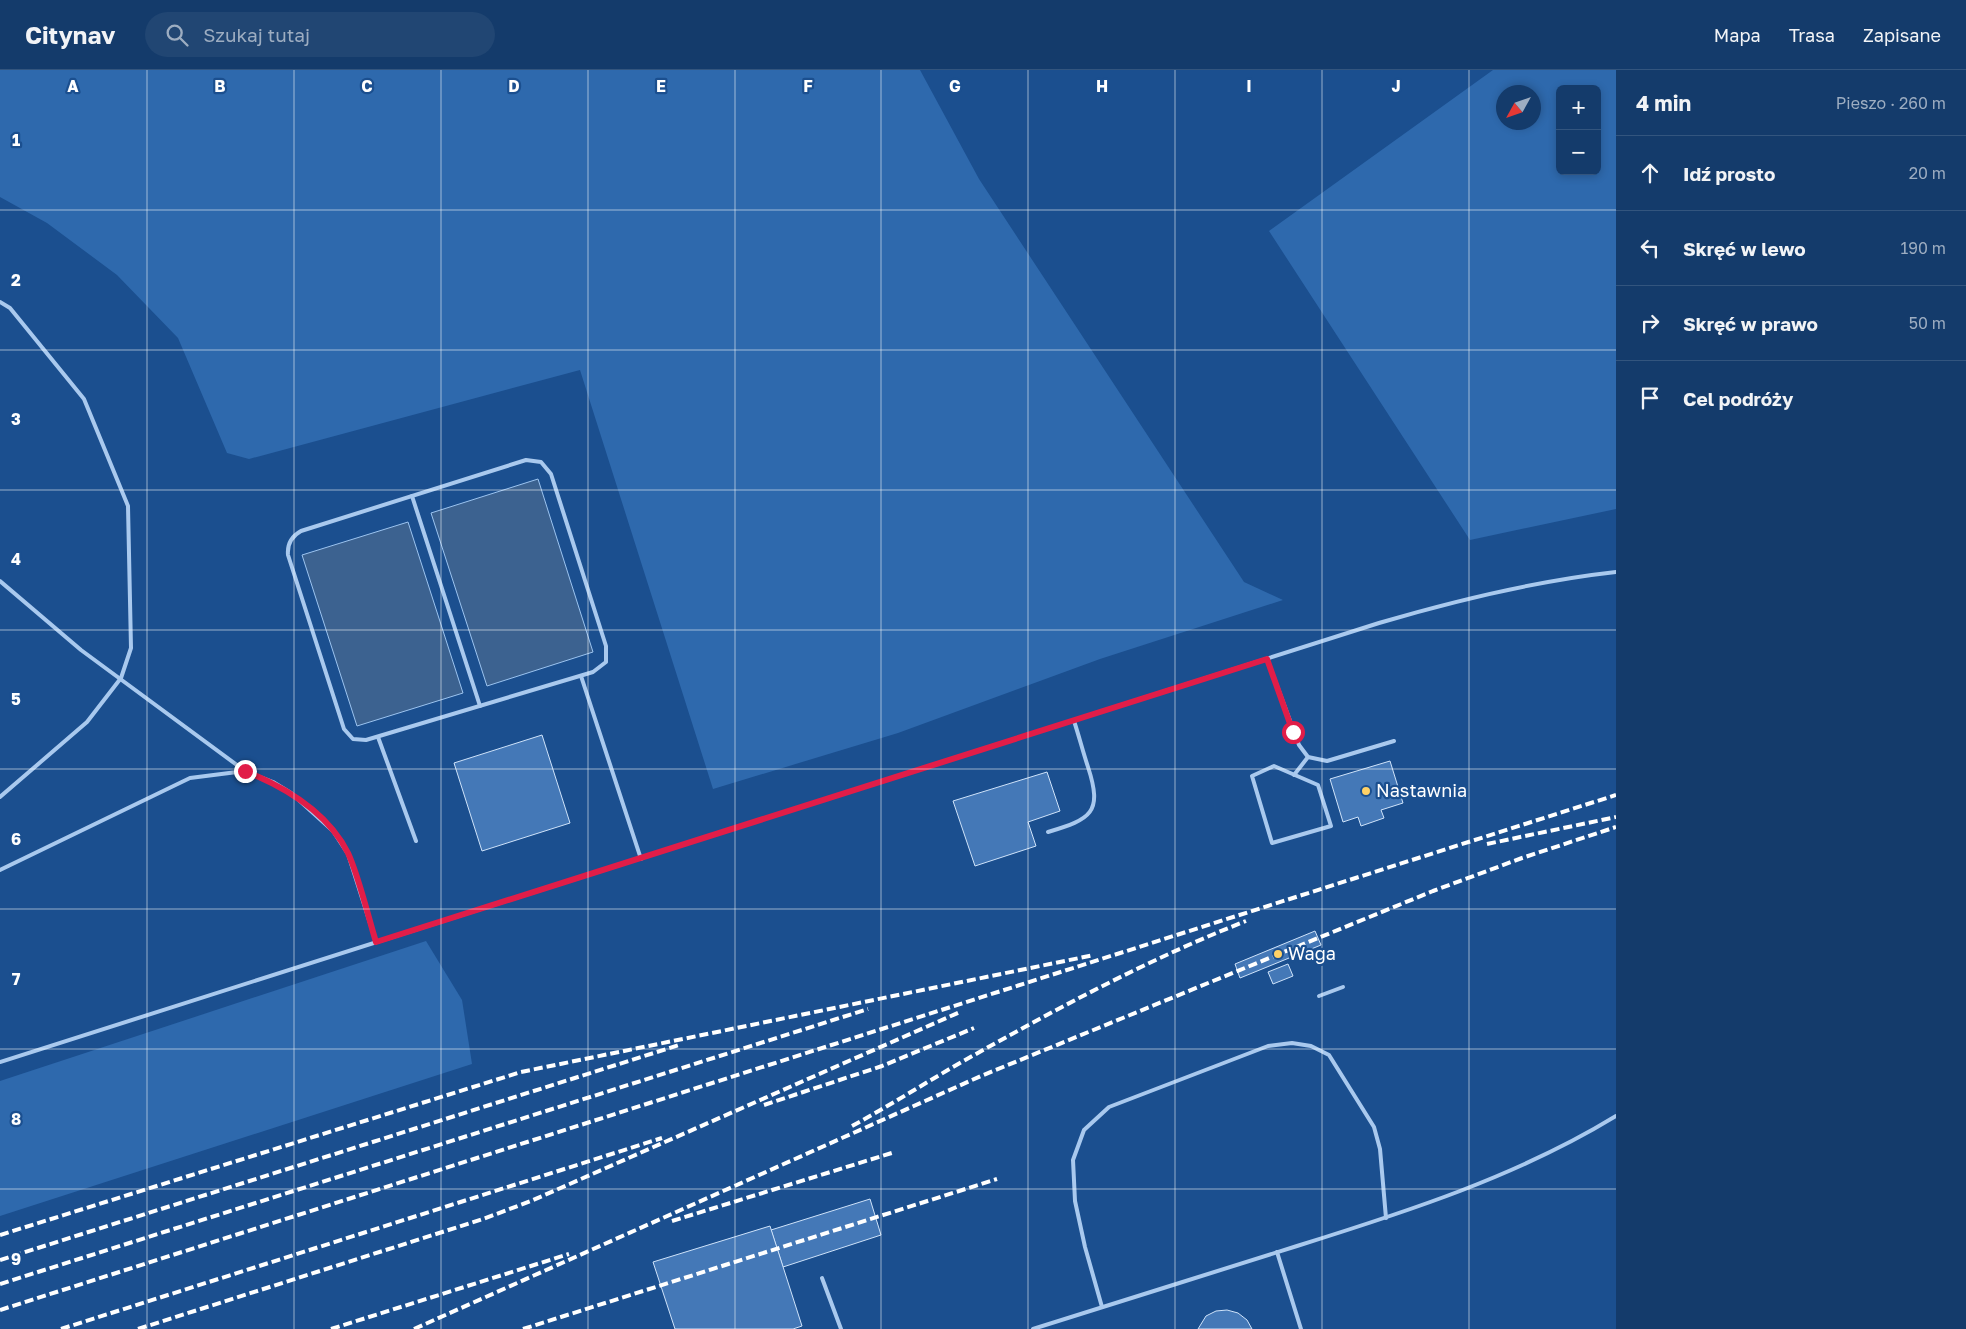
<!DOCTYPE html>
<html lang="pl">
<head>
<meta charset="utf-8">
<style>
	:root { --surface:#143b6b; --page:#214673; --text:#f1f3f6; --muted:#9dadc1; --line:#33557e }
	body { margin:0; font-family:"Golos Text",sans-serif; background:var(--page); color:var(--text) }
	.controls { position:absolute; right:15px; top:15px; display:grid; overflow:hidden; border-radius:8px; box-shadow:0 2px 8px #0003 }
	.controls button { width:45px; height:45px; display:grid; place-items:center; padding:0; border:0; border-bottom:1px solid var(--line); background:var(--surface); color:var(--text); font:25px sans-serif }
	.compass { position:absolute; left:1496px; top:15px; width:45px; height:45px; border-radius:50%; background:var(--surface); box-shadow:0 2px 8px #0003; rotate:230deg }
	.stop { position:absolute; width:15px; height:15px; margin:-11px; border:4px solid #e11d48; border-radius:50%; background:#fff }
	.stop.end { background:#e11d48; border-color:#fff; box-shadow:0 1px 5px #0008 }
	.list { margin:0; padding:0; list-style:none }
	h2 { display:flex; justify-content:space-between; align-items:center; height:65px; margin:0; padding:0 20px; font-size:21px }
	h2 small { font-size:16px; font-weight:400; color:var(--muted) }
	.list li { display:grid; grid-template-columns:32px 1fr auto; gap:15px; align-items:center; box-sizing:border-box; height:75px; padding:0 20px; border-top:1px solid var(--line) }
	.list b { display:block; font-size:19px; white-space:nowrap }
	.list em { font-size:16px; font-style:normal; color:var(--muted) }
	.icon { flex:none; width:28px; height:28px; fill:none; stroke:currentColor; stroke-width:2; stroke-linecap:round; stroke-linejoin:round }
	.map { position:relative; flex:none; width:1616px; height:1259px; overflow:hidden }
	header { display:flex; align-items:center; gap:30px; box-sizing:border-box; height:70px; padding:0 25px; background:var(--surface); border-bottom:1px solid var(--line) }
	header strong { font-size:24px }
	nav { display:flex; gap:28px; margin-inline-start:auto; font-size:18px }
	.search { width:350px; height:45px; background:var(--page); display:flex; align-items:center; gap:12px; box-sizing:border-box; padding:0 18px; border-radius:28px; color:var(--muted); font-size:19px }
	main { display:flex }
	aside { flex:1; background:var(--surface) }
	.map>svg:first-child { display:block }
	.green { fill:#2e69ad; fill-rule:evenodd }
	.water { fill:#3c6290; stroke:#9cc4f0 }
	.building { fill:#4478b7; stroke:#cfe3fa }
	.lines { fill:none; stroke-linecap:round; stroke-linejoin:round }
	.service { stroke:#a9c9ee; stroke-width:4 }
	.rail { stroke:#fff; stroke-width:4; stroke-dasharray:9 4; stroke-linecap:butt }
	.route { stroke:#e11d48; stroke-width:6 }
	.grid { fill:none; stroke:#fff; stroke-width:1; stroke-opacity:0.55 }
	.poi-dot { fill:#ffd166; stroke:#1b4f8f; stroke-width:2 }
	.labels { text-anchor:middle; stroke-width:4.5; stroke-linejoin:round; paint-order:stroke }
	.poi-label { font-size:18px; fill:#fff; stroke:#1b4f8f; text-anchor:start }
	.grid-label { font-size:16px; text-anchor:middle; font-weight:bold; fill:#fff; stroke:#1b4f8f; stroke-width:4.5; stroke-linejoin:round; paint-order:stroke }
</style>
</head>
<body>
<header>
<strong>Citynav</strong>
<div class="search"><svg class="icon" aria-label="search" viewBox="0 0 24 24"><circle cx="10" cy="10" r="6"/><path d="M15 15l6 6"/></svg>Szukaj tutaj</div>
<nav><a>Mapa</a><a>Trasa</a><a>Zapisane</a></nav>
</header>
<main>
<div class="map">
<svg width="1616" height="1259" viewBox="0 0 1616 1259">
	<rect width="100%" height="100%" fill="#1b4f8f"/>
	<g class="green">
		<polygon points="0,0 920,0 979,109 1244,512 1283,530 1100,589 898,663 713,719 580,300 249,389 227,383 178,268 117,205 47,153 0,127"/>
		<path d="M1493 0H1616V439L1470 470 1269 161ZM1560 19H1597V101H1560ZM1504 22H1534V52H1504Z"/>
		<polygon points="426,871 462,930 472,994 0,1146 0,1011"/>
	</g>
	<g class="water">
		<polygon points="538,409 593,582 487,616 431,443"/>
		<polygon points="408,452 463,623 357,656 302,485"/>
	</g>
	<g class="building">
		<polygon points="542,665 570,753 482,781 454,693"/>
		<polygon points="1390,691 1403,733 1381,740 1384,748 1361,756 1358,747 1343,752 1330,709"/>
		<polygon points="1047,702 1060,741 1028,752 1036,776 975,796 953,731"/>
		<polygon points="1315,861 1321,875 1240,908 1235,894"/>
		<polygon points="1288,894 1293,906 1273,914 1268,902"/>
		<polygon points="870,1129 881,1165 783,1197 771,1160"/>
		<polygon points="770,1156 802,1256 793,1259 675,1259 653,1192"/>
		<polygon points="1227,1240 1238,1243 1247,1250 1252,1259 1198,1259 1206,1246 1216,1241"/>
	</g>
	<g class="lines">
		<g class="service">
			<polyline points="0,232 10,238 84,329 128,436 131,578 121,608 87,652 0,727"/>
			<path d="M526 390 541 392 551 404 606 576V592L593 602 366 670 353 669 344 659 288 485C287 474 292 466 301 461Z"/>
			<polyline points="412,426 480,636"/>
			<polyline points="0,511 81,580 245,701"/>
			<polyline points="1267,589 1299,675 1308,687 1327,691 1394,671"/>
			<polyline points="581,606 641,789"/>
			<polyline points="378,667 416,771"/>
			<polygon points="1274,696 1318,715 1331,756 1272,773 1252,706"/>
			<polyline points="1294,705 1308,687"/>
			<path d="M1048 762C1091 749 1103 743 1088 697 1083 682 1079 666 1074 651"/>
			<polyline points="0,800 190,708 245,701 273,712 291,723 333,761 348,784 376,872"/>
			<polyline points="1319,926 1343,917"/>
			<path d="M0 992 1379 553C1457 530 1535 511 1616 502"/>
			<polyline points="1277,1182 1301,1259"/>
			<polyline points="822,1208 841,1259"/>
			<polyline points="1102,1237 1085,1177 1075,1131 1073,1090 1084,1060 1109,1037 1268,976 1292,973 1311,976 1329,985 1374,1057 1380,1079 1386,1148"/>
			<path d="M1033 1259C1121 1231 1209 1204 1297 1176 1406 1142 1518 1106 1616 1046"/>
		</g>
		<g class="rail">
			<polyline points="1487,774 1616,747"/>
			<polyline points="764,1035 882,996 974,958"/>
			<path d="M852 1056C891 1035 928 1011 967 989 1058 938 1149 889 1246 851"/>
			<polyline points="672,1151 895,1082"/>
			<polyline points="0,1165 521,1002 1094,885"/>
			<polyline points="0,1190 679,975"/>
			<polyline points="0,1214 868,939"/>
			<polyline points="0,1240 1616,725"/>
			<polyline points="61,1259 662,1068"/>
			<polyline points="138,1259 483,1149 531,1131 960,942"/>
			<polyline points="331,1259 569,1184"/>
			<polyline points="414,1259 981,1006 1433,821 1522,788 1616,757"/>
			<polyline points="523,1259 997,1109"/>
		</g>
	</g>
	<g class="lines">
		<path class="route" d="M245 701C285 717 328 743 348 783 359 807 368 846 376 872L1267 589 1293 662"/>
	</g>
	<path class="grid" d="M147 0V1259M294 0V1259M441 0V1259M588 0V1259M735 0V1259M881 0V1259M1028 0V1259M1175 0V1259M1322 0V1259M1469 0V1259M0 140H1616M0 280H1616M0 420H1616M0 560H1616M0 699H1616M0 839H1616M0 979H1616M0 1119H1616"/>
	<g class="poi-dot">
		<circle cx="1366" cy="721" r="5"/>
		<circle cx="1278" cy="884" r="5"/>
	</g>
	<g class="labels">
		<g class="poi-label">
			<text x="1376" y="727">Nastawnia</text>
			<text x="1288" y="890">Waga</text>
		</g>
	</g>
	<g class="grid-label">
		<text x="73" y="22">A</text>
		<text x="220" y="22">B</text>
		<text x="367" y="22">C</text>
		<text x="514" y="22">D</text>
		<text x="661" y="22">E</text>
		<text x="808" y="22">F</text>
		<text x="955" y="22">G</text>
		<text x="1102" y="22">H</text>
		<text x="1249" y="22">I</text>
		<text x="1396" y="22">J</text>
		<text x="16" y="76">1</text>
		<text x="16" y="216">2</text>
		<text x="16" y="355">3</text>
		<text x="16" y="495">4</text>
		<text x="16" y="635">5</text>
		<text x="16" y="775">6</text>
		<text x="16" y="915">7</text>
		<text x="16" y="1055">8</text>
		<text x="16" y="1195">9</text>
	</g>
</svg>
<div class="controls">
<button>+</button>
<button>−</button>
</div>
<svg class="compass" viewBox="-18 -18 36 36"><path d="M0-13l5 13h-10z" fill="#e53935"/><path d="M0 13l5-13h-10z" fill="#9dadc1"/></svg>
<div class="stop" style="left:1293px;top:662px"></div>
<div class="stop end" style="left:245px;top:701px"></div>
</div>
<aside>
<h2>4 min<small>Pieszo · 260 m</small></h2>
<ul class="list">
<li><svg class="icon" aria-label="ahead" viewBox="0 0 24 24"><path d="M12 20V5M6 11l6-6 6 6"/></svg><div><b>Idź prosto</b></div><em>20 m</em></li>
<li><svg class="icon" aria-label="left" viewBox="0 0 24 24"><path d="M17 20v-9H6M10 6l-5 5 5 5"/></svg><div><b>Skręć w lewo</b></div><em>190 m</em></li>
<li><svg class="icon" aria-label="right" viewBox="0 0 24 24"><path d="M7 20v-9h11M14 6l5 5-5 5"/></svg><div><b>Skręć w prawo</b></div><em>50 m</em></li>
<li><svg class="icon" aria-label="arrive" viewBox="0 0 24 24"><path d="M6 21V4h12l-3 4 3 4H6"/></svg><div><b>Cel podróży</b></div></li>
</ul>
</aside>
</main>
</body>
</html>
